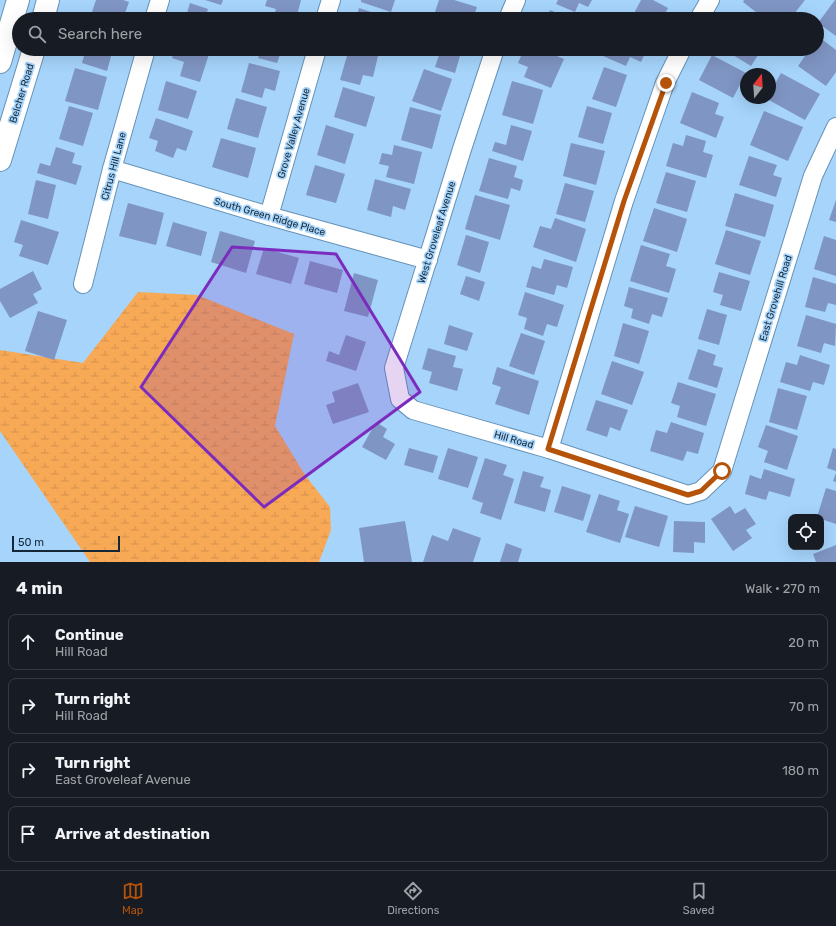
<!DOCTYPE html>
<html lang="en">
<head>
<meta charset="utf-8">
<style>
	:root { --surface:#171b24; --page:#20242c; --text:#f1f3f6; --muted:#9ea1a6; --line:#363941; --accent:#b45309 }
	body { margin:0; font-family:Rubik,sans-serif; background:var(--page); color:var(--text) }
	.controls { position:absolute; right:12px; bottom:12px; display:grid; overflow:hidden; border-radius:8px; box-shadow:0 4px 16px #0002 }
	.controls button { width:36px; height:36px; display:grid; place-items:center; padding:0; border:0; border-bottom:1px solid var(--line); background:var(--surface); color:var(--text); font:20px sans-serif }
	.compass { position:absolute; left:740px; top:68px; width:36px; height:36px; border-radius:50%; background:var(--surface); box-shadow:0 4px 16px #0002; rotate:17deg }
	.scale { position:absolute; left:12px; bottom:10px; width:108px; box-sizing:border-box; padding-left:4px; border:2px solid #152736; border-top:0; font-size:11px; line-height:14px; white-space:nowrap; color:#152736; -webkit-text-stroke:3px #a6d4fb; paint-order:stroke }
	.stop { position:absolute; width:12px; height:12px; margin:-9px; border:3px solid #b45309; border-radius:50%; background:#fff }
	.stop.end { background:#b45309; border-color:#fff; box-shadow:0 1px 4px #0008 }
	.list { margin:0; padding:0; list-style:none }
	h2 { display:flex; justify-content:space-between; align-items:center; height:52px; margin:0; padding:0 16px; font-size:17px }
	h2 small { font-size:13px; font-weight:400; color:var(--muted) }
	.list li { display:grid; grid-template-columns:26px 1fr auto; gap:12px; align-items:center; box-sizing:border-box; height:56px; margin:0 8px 8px; padding:0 8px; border:1px solid var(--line); border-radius:8px }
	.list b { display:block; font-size:15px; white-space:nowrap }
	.list p { margin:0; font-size:13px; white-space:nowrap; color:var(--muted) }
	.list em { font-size:13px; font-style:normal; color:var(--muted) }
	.icon { flex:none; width:22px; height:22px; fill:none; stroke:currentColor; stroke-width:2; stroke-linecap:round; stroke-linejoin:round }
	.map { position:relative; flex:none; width:836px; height:562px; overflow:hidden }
	.search { position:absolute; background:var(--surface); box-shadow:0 4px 16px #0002; left:12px; right:12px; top:12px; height:44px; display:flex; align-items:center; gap:10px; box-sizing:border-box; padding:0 14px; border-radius:22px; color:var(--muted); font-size:15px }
	.sheet { height:308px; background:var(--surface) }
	nav { display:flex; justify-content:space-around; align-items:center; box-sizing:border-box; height:56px; border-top:1px solid var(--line); background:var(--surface); font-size:11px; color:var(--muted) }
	nav a { display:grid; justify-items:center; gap:2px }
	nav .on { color:var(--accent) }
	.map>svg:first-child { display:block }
	.wetland { fill:url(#wetland-marsh) }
	.building { fill:#7f95c3 }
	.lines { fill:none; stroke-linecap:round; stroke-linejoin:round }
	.minor-casing { stroke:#6692b7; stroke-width:20 }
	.major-casing { stroke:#6692b7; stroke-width:24 }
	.minor { stroke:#fff; stroke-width:18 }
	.major { stroke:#fff; stroke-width:22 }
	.route { stroke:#b45309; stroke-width:5 }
	.marked { fill:#7b2cbf; fill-opacity:0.2; stroke:#7b2cbf; stroke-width:3; stroke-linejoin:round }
	.labels { text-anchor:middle; stroke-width:3.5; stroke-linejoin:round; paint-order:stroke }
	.street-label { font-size:10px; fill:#152736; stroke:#a6d4fb }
</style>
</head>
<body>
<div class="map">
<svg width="836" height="562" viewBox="0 0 836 562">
	<defs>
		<pattern id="wetland-marsh" width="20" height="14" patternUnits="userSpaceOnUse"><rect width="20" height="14" fill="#f8a956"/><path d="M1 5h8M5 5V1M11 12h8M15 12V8" fill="none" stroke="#d4914c"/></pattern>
	</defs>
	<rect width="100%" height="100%" fill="#a6d4fb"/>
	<polygon class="wetland" points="138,292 197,295 294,334 275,426 305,475 330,507 331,530 319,562 90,562 0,431 0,350 83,363"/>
	<g class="building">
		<polygon points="96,0 123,0 129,2 123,19 101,19 102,15 92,12"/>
		<polygon points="205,0 223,0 221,5"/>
		<polygon points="267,0 301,0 296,19 273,19 276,9 265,6"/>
		<polygon points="361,0 395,0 391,12 361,2"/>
		<polygon points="439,0 454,0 477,7 473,19 443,19 443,18 434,15"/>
		<polygon points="558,0 592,0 588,7 579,3 575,12 556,4"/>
		<polygon points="641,0 653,0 668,8 662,19 631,19"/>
		<polygon points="744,0 805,0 790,19 781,19 777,16 775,19 765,19 743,2"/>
		<polygon points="835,0 836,0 836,36 818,23"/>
		<polygon points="190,3 208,9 205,19 185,19"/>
		<polygon points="359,8 392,19 356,19"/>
		<polygon points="550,10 570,18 570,19 546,19"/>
		<polygon points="734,13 743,19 731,19"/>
		<polygon points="819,37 836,50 836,72 826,86 798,66 810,49 817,49 817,39"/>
		<polygon points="86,49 113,49 107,71 82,63"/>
		<polygon points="175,49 205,49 210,51 200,82 180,76 184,62 172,58"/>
		<polygon points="261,49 282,49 277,63 258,58"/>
		<polygon points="349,49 378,56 373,77 363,75 360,85 340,80"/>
		<polygon points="370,49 386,49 384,54"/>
		<polygon points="441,49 462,49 455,73 435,67"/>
		<polygon points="524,49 540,49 564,59 551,88 524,77 528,67 518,63"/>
		<polygon points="606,49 647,49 641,62 630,57 626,66 603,56"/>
		<polygon points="723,49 762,49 751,66"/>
		<polygon points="712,55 746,73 733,98 699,80"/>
		<polygon points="249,63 280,71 275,91 265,88 262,98 241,92"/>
		<polygon points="604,67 627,75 616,107 592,99"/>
		<polygon points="75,68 107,77 98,110 65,101"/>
		<polygon points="424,69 452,79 441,111 412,101"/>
		<polygon points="781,73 820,94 805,120 767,99 770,98 770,93"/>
		<polygon points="166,81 197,91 188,119 158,110"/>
		<polygon points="512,81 543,90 533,124 502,115"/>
		<polygon points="343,87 375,97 366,127 334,117"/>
		<polygon points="692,92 719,103 715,114 724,117 716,138 680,123"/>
		<polygon points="236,98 267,107 258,138 227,129"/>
		<polygon points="69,106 93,113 83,146 59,139"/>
		<polygon points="587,106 612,113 603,144 578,137"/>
		<polygon points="410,107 441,115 432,149 401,140"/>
		<polygon points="764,111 803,127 788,161 750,145"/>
		<polygon points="156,118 193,131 186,151 177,148 173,158 155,151 158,141 149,138"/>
		<polygon points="326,125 354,134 345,164 317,155"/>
		<polygon points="511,125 532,131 523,161 492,151 495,142 506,145"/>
		<polygon points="686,135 706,141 703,152 713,155 706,178 666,166 673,143 683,146"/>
		<polygon points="221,138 256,148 248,178 212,167"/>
		<polygon points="571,143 605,151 596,185 563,176"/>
		<polygon points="394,145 422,152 414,184 386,177 389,166 379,164 382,153 392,155"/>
		<polygon points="56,147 75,153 72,163 82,166 76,185 37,173 40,163 50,166"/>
		<polygon points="749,156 777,165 773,175 782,178 776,197 739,185"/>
		<polygon points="489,158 517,166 514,177 523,180 520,191 511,188 508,199 479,191"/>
		<polygon points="315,165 345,174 336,203 306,195"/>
		<polygon points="666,172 696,181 687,212 656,203"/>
		<polygon points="375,179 411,189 405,210 393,206 391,217 367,210"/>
		<polygon points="36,180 56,185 48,219 28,214"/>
		<polygon points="565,183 594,191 585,222 556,214"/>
		<polygon points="735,193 774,205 765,237 725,226"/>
		<polygon points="475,195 510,205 500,240 465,229"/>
		<polygon points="836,200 836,222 829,220"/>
		<polygon points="128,203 164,213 156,245 119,236"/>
		<polygon points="654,208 687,219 677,252 643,241"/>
		<polygon points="555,218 586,229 576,262 533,247 540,226 551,229"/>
		<polygon points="21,220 59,232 48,265 19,256 23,245 14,242"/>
		<polygon points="173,222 207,232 201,256 166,246"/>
		<polygon points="726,230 761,241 750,275 715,264"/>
		<polygon points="220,231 255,241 246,273 211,262"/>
		<polygon points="466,235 489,242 480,273 457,265"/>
		<polygon points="824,236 836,240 836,276 814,269"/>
		<polygon points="641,245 670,254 666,266 676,269 669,293 630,281"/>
		<polygon points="264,248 299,258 291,284 256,274"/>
		<polygon points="544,259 573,267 567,288 557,285 554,295 526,287 532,266 541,269"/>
		<polygon points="310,261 343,270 337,293 304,284"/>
		<polygon points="33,271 42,289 33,294 38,303 10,318 0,301 0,289"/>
		<polygon points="719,272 750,281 741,311 720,305 723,295 713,292"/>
		<polygon points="354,273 378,280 368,317 344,311"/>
		<polygon points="466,276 485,282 479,301 460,294"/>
		<polygon points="813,277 836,284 836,305 828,303 825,312 805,307"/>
		<polygon points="629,287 668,298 662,317 652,314 649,324 631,318 633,309 624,306"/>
		<polygon points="525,292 564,305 557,327 547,324 543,336 524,329 527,318 518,315"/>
		<polygon points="707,309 727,315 719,345 698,339"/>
		<polygon points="38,311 67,320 54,360 25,351"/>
		<polygon points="806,315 836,324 835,346 824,343 821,353 797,346"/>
		<polygon points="623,323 649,331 639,364 614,356"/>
		<polygon points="449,325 473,333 467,351 444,344"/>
		<polygon points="521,333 545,341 534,375 509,366"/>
		<polygon points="346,335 366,342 356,371 326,361 329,351 339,355"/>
		<polygon points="428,348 456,356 453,367 463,369 457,391 429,383 432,372 422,369"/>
		<polygon points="698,349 716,355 713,365 723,368 717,388 688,379"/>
		<polygon points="800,355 830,365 824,385 813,382 810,391 780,382 786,362 797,365"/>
		<polygon points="612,361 644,372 632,405 601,394"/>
		<polygon points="497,367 539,381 529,415 495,404 501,387 492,384"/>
		<polygon points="678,382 716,394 706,426 677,417 680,406 671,403"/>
		<polygon points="358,383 369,412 333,424 326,405 335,402 332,392"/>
		<polygon points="778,388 807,396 797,430 769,422"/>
		<polygon points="596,400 628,410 620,431 610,427 607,437 586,430"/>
		<polygon points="376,422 387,429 383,437 395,444 386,460 362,447"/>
		<polygon points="671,422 704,433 698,454 687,451 683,461 650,451 656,430 667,433"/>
		<polygon points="766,425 798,436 787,470 764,462 768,451 758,447"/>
		<polygon points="409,448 438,456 433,473 404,465"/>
		<polygon points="448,448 478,457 468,488 438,479"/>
		<polygon points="833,448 836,449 836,471 827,468"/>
		<polygon points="485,458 507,465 503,475 514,479 501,520 480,513 483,503 472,499"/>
		<polygon points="764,469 795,479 790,497 769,491 766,500 745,494 750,475 761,479"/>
		<polygon points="523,471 544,477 540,487 551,490 545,512 514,503"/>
		<polygon points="836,473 836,482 833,481"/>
		<polygon points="562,486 591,495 583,521 554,512"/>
		<polygon points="826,488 836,491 836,524 821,519 821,517 817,517"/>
		<polygon points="599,494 620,501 617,510 629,514 620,543 586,532"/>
		<polygon points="635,506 668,516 659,547 625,537"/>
		<polygon points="730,506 735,514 745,508 756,524 746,530 752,538 733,551 711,519"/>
		<polygon points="405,521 412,562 364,562 359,528"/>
		<polygon points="674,521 705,522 705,543 694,542 694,553 673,552"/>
		<polygon points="453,528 481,538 473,562 423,562 432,535 448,541"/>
		<polygon points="506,543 522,549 518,562 500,562"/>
		<polygon points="836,545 836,562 816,562 813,554"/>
	</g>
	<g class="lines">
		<defs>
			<g id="minor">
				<polyline points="154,19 160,0"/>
				<polyline points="325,19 331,0"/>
				<polyline points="508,19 516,0"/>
				<polyline points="699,19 710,0"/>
				<polyline points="495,49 462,149 394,368 400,399 413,410 549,449 688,495 701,491 722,471 813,176 836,127"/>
				<polyline points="112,169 269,216 428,260"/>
				<polyline points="269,216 317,49"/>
				<polyline points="83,284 112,169 146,49"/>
				<polyline points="549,449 624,201 665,83 682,49"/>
			</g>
			<g id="major">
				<polyline points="43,19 48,0"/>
				<polyline points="0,62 18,0"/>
				<polyline points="0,160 34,49"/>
			</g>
		</defs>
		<use href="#minor" class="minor-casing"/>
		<use href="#major" class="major-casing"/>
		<use href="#minor" class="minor"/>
		<use href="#major" class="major"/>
	</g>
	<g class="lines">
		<polyline class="route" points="666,83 624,201 548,449 688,495 701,491 722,471"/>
	</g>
	<path class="marked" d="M232 247 336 254 420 392 264 507 141 387Z"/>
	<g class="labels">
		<g class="street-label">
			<text transform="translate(21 93) rotate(-73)" y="4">Belcher Road</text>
			<text transform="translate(293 133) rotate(-74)" y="4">Grove Valley Avenue</text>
			<text transform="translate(113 166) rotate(-75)" y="4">Citrus Hill Lane</text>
			<text transform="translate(270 216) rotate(16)" y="4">South Green Ridge Place</text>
			<text transform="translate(436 232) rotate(-73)" y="4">West Groveleaf Avenue</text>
			<text transform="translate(775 298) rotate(-73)" y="4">East Grovehill Road</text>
			<text transform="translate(514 439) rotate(16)" y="4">Hill Road</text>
		</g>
	</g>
</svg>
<div class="controls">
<button><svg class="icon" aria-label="locate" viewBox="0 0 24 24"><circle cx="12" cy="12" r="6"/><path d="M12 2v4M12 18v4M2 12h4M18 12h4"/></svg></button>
</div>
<svg class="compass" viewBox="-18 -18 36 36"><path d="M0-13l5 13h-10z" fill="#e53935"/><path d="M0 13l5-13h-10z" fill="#9ea1a6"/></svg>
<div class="scale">50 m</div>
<div class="stop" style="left:722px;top:471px"></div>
<div class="stop end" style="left:666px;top:83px"></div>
<div class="search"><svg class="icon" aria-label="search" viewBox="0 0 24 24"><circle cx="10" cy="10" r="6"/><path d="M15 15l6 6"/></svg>Search here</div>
</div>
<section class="sheet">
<h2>4 min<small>Walk · 270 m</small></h2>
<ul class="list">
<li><svg class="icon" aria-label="ahead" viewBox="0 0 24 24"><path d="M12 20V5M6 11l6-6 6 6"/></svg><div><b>Continue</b><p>Hill Road</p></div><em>20 m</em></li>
<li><svg class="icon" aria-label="right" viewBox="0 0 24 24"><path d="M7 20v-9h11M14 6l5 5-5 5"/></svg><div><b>Turn right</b><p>Hill Road</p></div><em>70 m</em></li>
<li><svg class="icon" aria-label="right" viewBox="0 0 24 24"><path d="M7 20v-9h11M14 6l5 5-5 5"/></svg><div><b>Turn right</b><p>East Groveleaf Avenue</p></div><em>180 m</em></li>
<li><svg class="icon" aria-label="arrive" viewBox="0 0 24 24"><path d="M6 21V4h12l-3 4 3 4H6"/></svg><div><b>Arrive at destination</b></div></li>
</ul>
</section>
<nav>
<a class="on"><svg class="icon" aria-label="map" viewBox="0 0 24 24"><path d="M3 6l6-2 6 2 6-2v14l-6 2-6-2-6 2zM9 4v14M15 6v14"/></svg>Map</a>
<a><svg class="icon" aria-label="directions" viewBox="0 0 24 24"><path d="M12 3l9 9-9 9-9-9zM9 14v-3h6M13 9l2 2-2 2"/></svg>Directions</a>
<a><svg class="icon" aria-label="saved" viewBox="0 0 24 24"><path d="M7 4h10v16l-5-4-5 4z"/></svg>Saved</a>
</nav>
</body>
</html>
